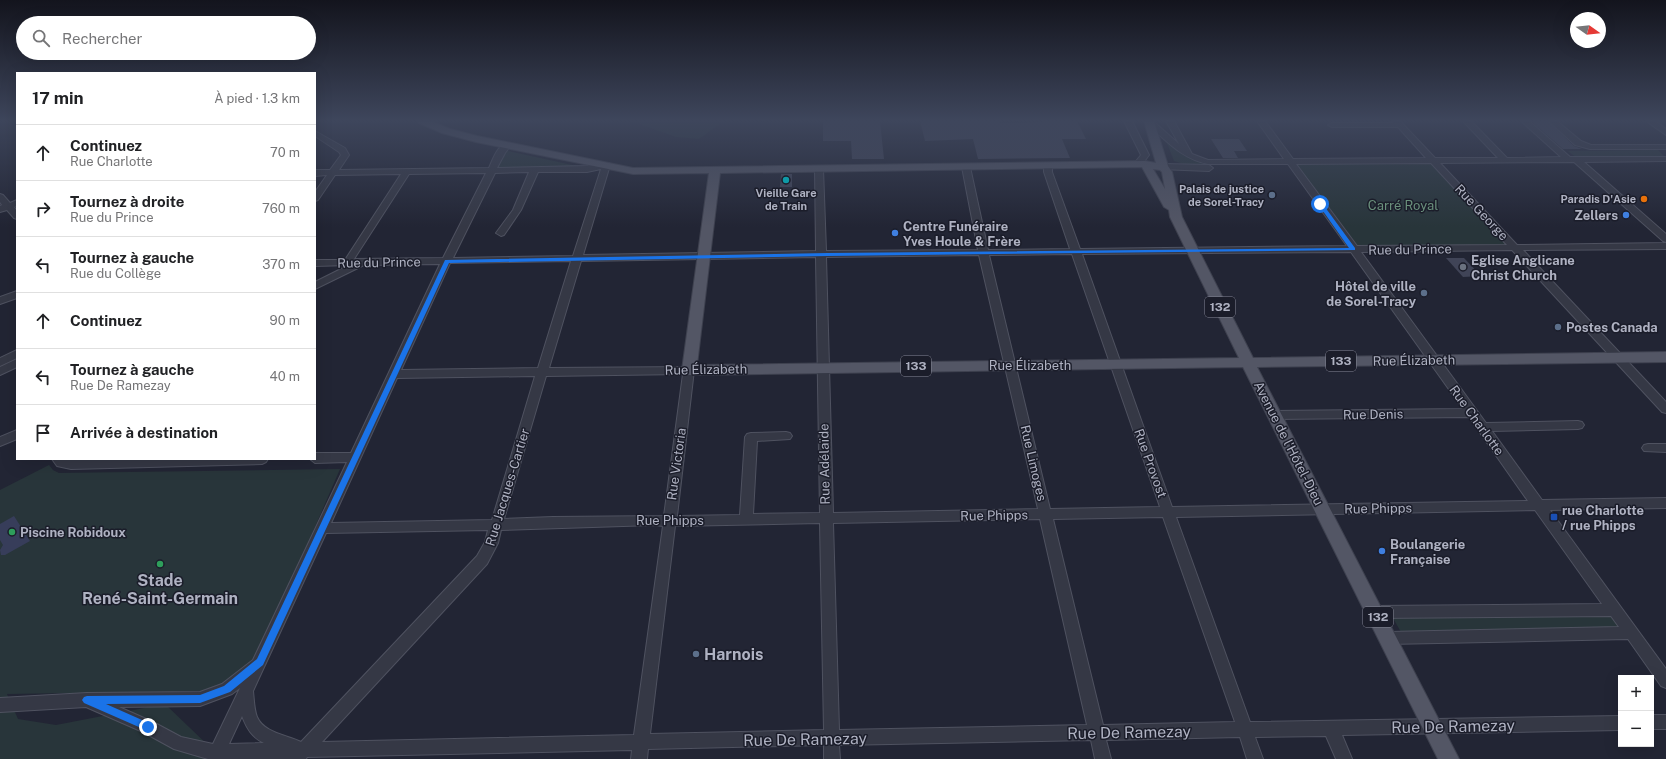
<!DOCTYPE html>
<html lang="fr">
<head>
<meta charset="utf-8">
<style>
	:root { --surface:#fff; --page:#f6f6f6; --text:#202124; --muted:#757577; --line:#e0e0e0 }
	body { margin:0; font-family:"Public Sans",sans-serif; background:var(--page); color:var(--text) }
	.controls { position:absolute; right:12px; bottom:12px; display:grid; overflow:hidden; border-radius:0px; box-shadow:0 4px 16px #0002 }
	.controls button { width:36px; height:36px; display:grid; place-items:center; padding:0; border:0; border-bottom:1px solid var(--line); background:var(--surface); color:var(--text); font:20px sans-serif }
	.compass { position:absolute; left:1570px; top:12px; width:36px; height:36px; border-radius:50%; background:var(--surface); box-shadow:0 4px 16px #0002; rotate:105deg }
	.stop { position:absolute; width:12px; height:12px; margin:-9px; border:3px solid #1a73e8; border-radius:50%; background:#fff }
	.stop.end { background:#1a73e8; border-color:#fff; box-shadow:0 1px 4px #0008 }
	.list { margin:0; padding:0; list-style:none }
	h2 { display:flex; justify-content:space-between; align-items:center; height:52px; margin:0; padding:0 16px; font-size:17px }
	h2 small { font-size:13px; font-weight:400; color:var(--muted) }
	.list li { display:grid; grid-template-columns:26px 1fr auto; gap:12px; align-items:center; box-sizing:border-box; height:56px; padding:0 16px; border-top:1px solid var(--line) }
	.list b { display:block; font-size:15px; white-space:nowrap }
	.list p { margin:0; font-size:13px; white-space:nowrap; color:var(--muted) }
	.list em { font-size:13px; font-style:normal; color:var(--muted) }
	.icon { flex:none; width:22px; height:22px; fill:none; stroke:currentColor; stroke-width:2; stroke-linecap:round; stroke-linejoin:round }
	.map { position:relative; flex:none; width:1666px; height:759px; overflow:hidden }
	.search { position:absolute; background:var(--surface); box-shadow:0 4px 16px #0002; left:16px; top:16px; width:300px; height:44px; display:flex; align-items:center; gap:10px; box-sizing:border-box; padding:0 14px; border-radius:22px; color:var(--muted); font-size:15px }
	.panel { position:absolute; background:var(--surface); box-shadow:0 4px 16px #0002; left:16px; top:72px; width:300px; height:388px; border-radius:0px }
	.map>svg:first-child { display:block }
	.green { fill:#28353a }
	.water { fill:#373d5a }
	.building { fill:#404457 }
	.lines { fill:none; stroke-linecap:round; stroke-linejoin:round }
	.minor-casing { stroke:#4f5260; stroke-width:2 }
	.major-casing { stroke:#3e414f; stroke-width:2 }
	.minor { fill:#353845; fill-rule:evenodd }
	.major { fill:#535665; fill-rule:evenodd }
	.route { fill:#1a73e8 }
	.culture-dot { fill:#0f9aa8; stroke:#1b1d2a; stroke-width:1.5 }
	.service-dot { fill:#5c6f8a; stroke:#1b1d2a; stroke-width:1.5 }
	.food-dot { fill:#e8710a; stroke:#1b1d2a; stroke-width:1.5 }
	.shop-dot { fill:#3f7fe0; stroke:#1b1d2a; stroke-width:1.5 }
	.worship-dot { fill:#6b7280; stroke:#1b1d2a; stroke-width:1.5 }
	.transit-dot { fill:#1a4fb4; stroke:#1b1d2a; stroke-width:1.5 }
	.leisure-dot { fill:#2e9e5b; stroke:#1b1d2a; stroke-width:1.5 }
	.labels { text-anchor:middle; stroke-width:3; stroke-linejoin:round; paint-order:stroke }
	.far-poi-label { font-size:11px; font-weight:bold; fill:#afb2c2; stroke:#1b1d2a; text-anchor:end }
	.shield { fill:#1b1d2a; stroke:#838594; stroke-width:1 }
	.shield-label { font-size:12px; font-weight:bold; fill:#afb2c2 }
	.park-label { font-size:13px; fill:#6a907c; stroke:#1b1d2a }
	.street-label { font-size:13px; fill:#afb2c2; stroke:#1b1d2a }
	.poi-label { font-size:13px; font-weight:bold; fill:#afb2c2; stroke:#1b1d2a; text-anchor:start }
	.near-poi-label { font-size:16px; font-weight:bold; fill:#afb2c2; stroke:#1b1d2a }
	.near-street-label { font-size:16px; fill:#afb2c2; stroke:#1b1d2a }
</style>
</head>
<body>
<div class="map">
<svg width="1666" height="759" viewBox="0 0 1666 759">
	<rect width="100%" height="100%" fill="#222534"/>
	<g class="green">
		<polygon points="631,121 724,121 699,139 676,137"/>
		<polygon points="1163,133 1204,165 1186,165 1174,161"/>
		<polygon points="503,150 586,168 494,169"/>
		<polygon points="1658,150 1666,158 1578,159 1568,151"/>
		<polygon points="1435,162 1513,247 1356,249 1294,163"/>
		<polygon points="49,465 53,470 59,473 340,469 299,564 252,663 224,685 207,691 7,694 18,719 56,725 165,704 214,751 208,759 0,759 0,490"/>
		<polygon points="1615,606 1633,630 1402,634 1393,618"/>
	</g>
	<polygon class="water" points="14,516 30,541 5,555 1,555 0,550 3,545 0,540 0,524"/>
	<g class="building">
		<polygon points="823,121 880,121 884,159 852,159 851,141 823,141"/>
		<polygon points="920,121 999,121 1000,123 1077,121 1086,139 1062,139 1070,158 978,159 973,139 925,141"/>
		<polygon points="1531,121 1548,121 1574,146 1582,149 1563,149"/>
		<polygon points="1211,139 1239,139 1247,151 1234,151 1238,158 1223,158"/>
		<polygon points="781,174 792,174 792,187 780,187"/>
		<polygon points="1446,258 1464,258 1481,276 1463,277"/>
	</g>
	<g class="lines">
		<defs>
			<g id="minor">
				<polygon points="1124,121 1132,121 1149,155 1140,167 1134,167 1133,165 1141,155"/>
				<path d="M1147 121H1153L1179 144 1166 121H1174L1192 154 1208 160 1284 159 1257 121H1265L1293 159 1426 158 1398 127H1332L1328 125 1332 123H1393L1392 121H1400L1435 158H1498L1463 121H1471L1507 158 1561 157 1521 121H1529L1570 157H1666V161L1584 162 1666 234V242L1663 241 1574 162 1440 163 1517 245 1666 243V249L1523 250 1666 402V413L1662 412 1512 250 1361 252 1486 423 1578 421 1582 422 1584 425 1582 428 1578 429 1492 431 1542 500 1666 498V508L1550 510 1666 669V688L1661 686 1628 639 1388 644 1383 642 1381 638 1383 634 1388 632 1619 627 1611 616 1375 618 1370 616 1368 612 1370 608 1375 606 1602 604 1535 510 1176 517 1250 722 1621 716V730L1342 735 1352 759H1336L1326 736 1255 737 1263 759H1247L1240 737 1106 740 1111 759H1095L1091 740 839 745 840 759H824V745L648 749 647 759H631L632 750 307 757 306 759H208L174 749 143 732 86 707 0 712V698L87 693 200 692 222 684 253 660 347 462 315 463 310 459H315V453H351L440 264 364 265 315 289V282L349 265 315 266V260H345L401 174 335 175 318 200 315 201V192L327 175 315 176V170H330L341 155 339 152 315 136V131L345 148 349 155 339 170 489 168C493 159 497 146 507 143L511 145 505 153 497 168 587 166 609 163 610 165 583 255 816 251 815 169 819 166 823 169 826 251 978 250 962 167 966 164 970 167 988 250 1070 249 1044 172V166L1048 163 1052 166V172L1080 249 1347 246 1288 164H1208C1182 159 1167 141 1147 124ZM1431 163 1507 245 1357 246 1296 164ZM601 169 573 256 453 258 495 173 529 172 513 210 496 233 501 236 504 235 521 210 538 172H587ZM486 173 443 258 354 259 409 174ZM1351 252 1463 409 1274 411 1270 412 1268 415 1270 418 1274 419 1469 417 1528 501 1172 507 1082 254ZM1072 254 1160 507 1050 509 989 255ZM979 255 1038 509 833 513 826 257ZM816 257 820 513 753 514 757 441 790 439 792 436 790 433 786 432 751 433 747 434 745 437 740 515 677 516 694 370 693 367 549 368 581 261ZM571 261 538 368 401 370 450 263ZM683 374 664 516 553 517 504 519 546 376ZM535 376 492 520 331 523 397 378ZM1163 517 1235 722 1103 725 1053 519ZM1040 519 1087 725 839 730 833 523ZM820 523 824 730 650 734 675 526ZM654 525 663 526 634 735 322 742 487 564 498 543 501 530ZM488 530 485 542 477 556 301 742C287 735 264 733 257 717 254 709 254 700 253 691L326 533ZM240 688 213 744 181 737 153 722 119 707 200 706 232 694ZM242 716C247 729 252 737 264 743L229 744Z"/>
				<polygon points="1549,121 1557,121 1581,141 1591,145 1666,145 1666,149 1590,149 1575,145"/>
				<polygon points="1646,121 1655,121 1666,129 1666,135"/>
				<polygon points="1163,164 1209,165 1213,168 1209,171 1160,169 1159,167"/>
				<polygon points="0,194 3,195 10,203 17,200 17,206 14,207 17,211 17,219 14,218 7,210 0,212 0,206 2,205 0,202"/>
				<polygon points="17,291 17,298 0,304 0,297"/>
				<polygon points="17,350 17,358 0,366 0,358"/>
				<polygon points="17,359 17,367 0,375 0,367"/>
				<polygon points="17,430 17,439 0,446 0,437"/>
				<polygon points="1648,444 1666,444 1666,452 1644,451 1642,448 1644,445"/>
				<polygon points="52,459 268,459 266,462 262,464 71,469 57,466"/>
				<rect x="1651" y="715" width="15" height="14"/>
			</g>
			<path id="major" d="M418 121H431L450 129 477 136 633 168 1145 161 1156 163 1144 121H1154L1168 166 1172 172 1182 217 1253 358 1666 352V362L1257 367 1459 759H1438L1243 367 689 375 684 373 682 370 709 173 633 174 476 142 442 133 419 123ZM1142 167 1164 207 1169 210 1170 217 1239 358 697 365 720 173ZM1153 169 1160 170 1162 172 1165 189Z"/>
		</defs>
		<use href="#minor" class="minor-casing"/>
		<use href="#major" class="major-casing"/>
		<use href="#minor" class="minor"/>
		<use href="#major" class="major"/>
	</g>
	<linearGradient id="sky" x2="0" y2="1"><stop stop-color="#13141d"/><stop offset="0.53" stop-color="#3e465c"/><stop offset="1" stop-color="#3e465c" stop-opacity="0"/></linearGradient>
	<rect width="1666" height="227" fill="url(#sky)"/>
	<polygon class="route" points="1319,203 1322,203 1355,248 1355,250 828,256 449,263 263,665 230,692 200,703 106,704 151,724 152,727 151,730 148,731 84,703 82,700 84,697 87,696 200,695 224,686 257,659 445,260 828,253 1349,248 1318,204"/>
	<circle class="culture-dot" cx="786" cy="180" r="4"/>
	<g class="service-dot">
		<circle cx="1272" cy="195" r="4"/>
		<circle cx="1424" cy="293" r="4"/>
		<circle cx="1558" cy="327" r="4"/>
		<circle cx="696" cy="654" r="4"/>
	</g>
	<circle class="food-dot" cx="1644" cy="199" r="4"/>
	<g class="shop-dot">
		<circle cx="1626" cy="215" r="4"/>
		<circle cx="895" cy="233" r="4"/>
		<circle cx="1382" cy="551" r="4"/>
	</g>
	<circle class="worship-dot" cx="1463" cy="267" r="4"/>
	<rect class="transit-dot" x="1550" y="513" width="8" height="8" rx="2"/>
	<g class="leisure-dot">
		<circle cx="12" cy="532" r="4"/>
		<circle cx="160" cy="564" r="4"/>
	</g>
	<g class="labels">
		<g class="far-poi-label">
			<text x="1264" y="193">Palais de justice<tspan x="1264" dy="13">de Sorel-Tracy</tspan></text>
			<text x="786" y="197" text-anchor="middle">Vieille Gare<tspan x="786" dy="13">de Train</tspan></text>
			<text x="1636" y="203">Paradis D'Asie</text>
		</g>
		<g class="shield">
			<rect x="1205" y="297" width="30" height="20" rx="3"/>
			<rect x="1326" y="351" width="30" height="20" rx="3"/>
			<rect x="901" y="356" width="30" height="20" rx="3"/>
			<rect x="1363" y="607" width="30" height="20" rx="3"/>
		</g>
		<g class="shield-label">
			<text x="1220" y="311">132</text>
			<text x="1341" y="365">133</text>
			<text x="916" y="370">133</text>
			<text x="1378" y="621">132</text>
		</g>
		<g class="park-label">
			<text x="1403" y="210">Carré Royal</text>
		</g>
		<g class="street-label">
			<text transform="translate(1482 212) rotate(47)" y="5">Rue George</text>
			<text transform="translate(1410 249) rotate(-1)" y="5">Rue du Prince</text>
			<text transform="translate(379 262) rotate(-1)" y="5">Rue du Prince</text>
			<text transform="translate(1414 360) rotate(-1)" y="5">Rue Élizabeth</text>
			<text x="1030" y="370">Rue Élizabeth</text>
			<text transform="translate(706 369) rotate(-1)" y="5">Rue Élizabeth</text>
			<text transform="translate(1373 414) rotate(-1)" y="5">Rue Denis</text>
			<text transform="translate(1477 420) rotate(54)" y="5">Rue Charlotte</text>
			<text transform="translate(1289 443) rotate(63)" y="5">Avenue de l'Hôtel-Dieu</text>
			<text transform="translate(1034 463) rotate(77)" y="5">Rue Limoges</text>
			<text transform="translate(1151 463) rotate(70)" y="5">Rue Provost</text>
			<text transform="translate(676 464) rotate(-82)" y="5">Rue Victoria</text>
			<text transform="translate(824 464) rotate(-91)" y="5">Rue Adélaïde</text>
			<text transform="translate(507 487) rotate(-73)" y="5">Rue Jacques-Cartier</text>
			<text transform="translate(1378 508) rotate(-1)" y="5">Rue Phipps</text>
			<text transform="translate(994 515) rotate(-1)" y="5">Rue Phipps</text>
			<text x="670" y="525">Rue Phipps</text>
		</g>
		<g class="poi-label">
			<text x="1618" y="220" text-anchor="end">Zellers</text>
			<text x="903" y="231">Centre Funéraire<tspan x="903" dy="15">Yves Houle &amp; Frère</tspan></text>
			<text x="1471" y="265">Eglise Anglicane<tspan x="1471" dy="15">Christ Church</tspan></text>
			<text x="1416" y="291" text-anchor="end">Hôtel de ville<tspan x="1416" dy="15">de Sorel-Tracy</tspan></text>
			<text x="1566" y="332">Postes Canada</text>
			<text x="1562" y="515">rue Charlotte<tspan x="1562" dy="15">/ rue Phipps</tspan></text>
			<text x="20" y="537">Piscine Robidoux</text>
			<text x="1390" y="549">Boulangerie<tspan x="1390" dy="15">Française</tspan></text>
		</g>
		<g class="near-poi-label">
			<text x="160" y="586">Stade<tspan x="160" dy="18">René-Saint-Germain</tspan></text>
			<text x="704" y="660" text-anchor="start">Harnois</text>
		</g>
		<g class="near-street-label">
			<text transform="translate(1453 726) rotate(-1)" y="6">Rue De Ramezay</text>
			<text transform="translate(1129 732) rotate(-1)" y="6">Rue De Ramezay</text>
			<text transform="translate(805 739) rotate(-1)" y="6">Rue De Ramezay</text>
		</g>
	</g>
</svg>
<div class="controls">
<button>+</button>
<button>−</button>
</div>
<svg class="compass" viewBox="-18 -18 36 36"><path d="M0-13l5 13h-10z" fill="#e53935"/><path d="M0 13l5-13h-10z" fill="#757577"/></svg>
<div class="stop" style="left:1320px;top:204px"></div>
<div class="stop end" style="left:148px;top:727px"></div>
<div class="search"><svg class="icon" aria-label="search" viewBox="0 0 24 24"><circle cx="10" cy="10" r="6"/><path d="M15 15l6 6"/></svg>Rechercher</div>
<section class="panel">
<h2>17 min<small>À pied · 1.3 km</small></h2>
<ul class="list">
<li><svg class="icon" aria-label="ahead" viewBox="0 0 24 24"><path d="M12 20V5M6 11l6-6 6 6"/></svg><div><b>Continuez</b><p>Rue Charlotte</p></div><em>70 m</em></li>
<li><svg class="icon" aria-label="right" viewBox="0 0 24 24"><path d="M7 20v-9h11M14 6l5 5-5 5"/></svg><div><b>Tournez à droite</b><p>Rue du Prince</p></div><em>760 m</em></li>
<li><svg class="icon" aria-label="left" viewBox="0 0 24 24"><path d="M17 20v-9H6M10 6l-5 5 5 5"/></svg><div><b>Tournez à gauche</b><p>Rue du Collège</p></div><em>370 m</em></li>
<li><svg class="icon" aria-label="ahead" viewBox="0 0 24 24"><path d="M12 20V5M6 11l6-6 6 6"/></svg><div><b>Continuez</b></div><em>90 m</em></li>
<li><svg class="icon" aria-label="left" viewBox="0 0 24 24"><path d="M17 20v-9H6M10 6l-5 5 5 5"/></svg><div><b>Tournez à gauche</b><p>Rue De Ramezay</p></div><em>40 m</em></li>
<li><svg class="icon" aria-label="arrive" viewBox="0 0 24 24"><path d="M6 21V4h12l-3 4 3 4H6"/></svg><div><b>Arrivée à destination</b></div></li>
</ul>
</section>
</div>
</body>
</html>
